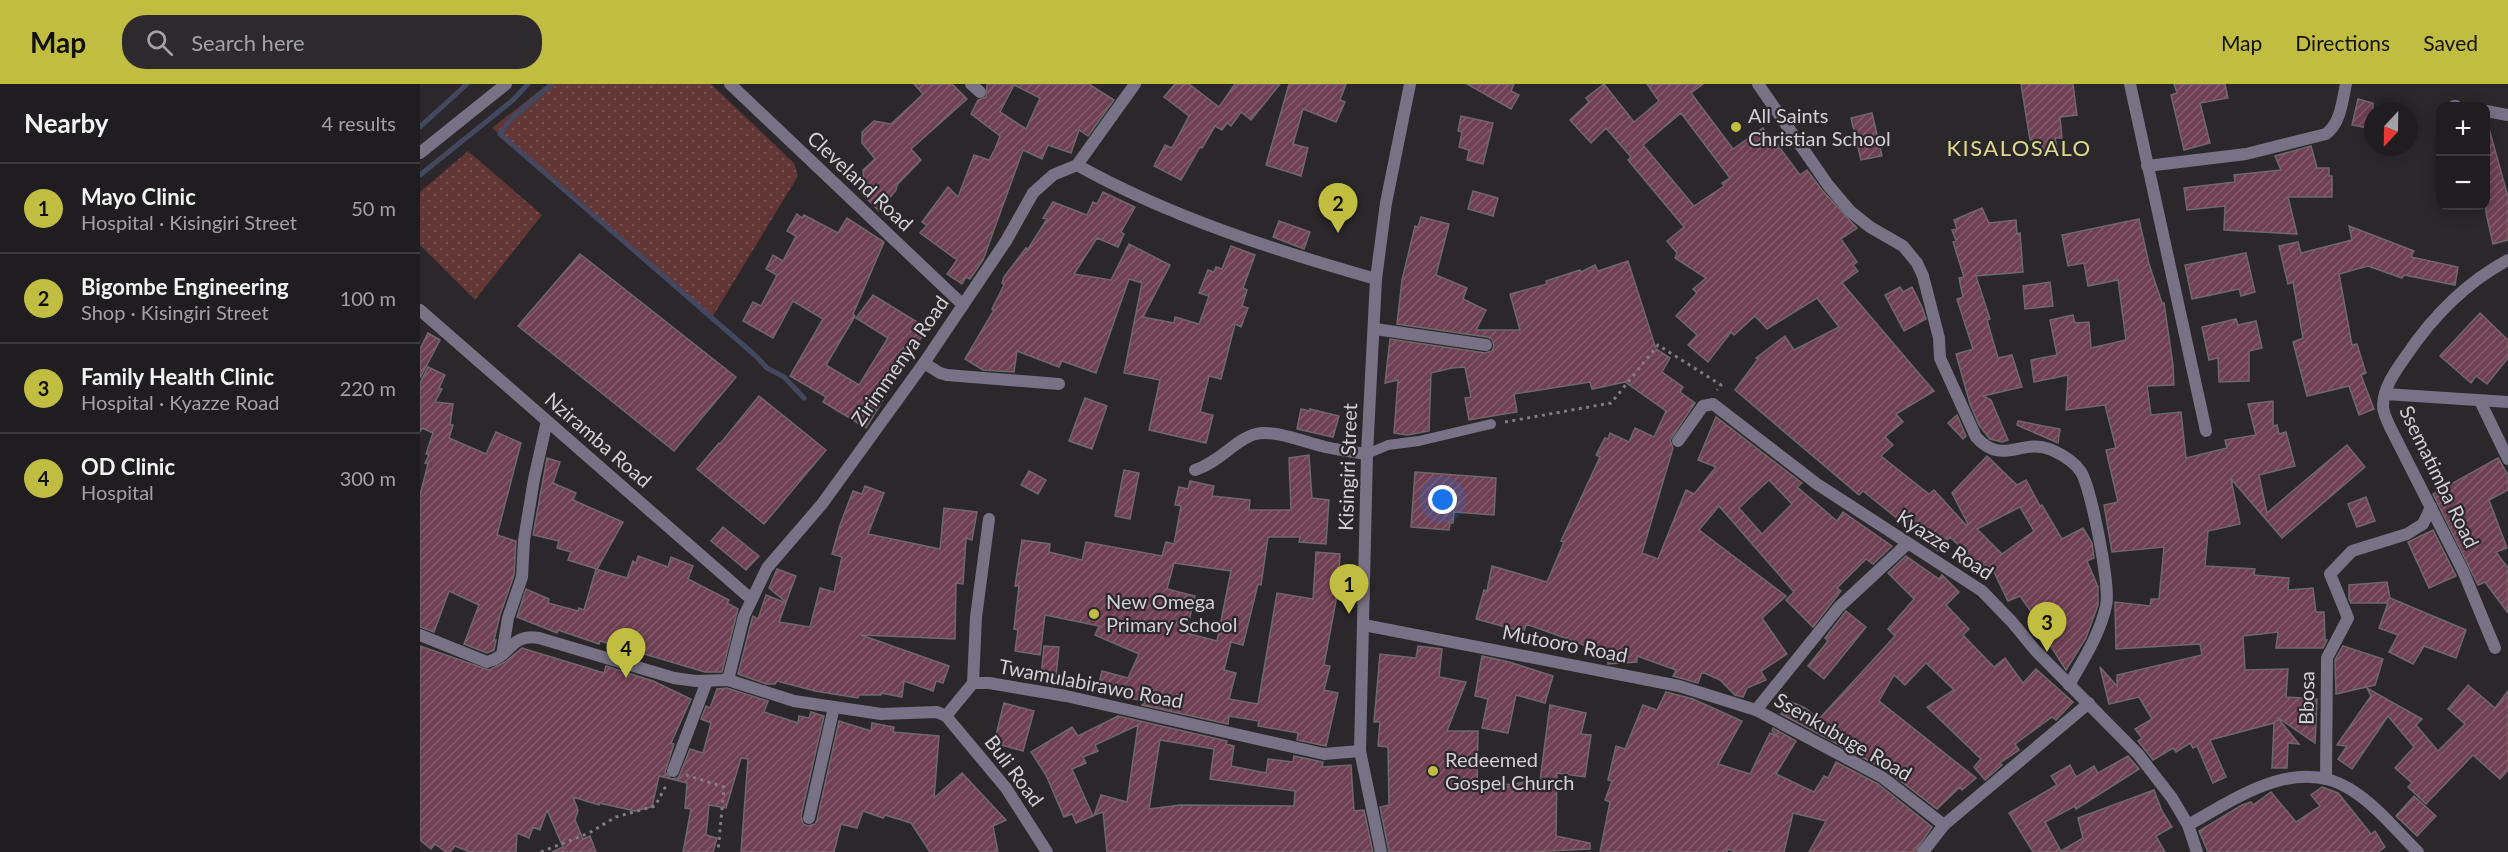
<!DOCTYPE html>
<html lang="en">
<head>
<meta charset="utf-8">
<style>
	:root { --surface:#201d20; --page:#2d2a2d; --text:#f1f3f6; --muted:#a2a2a5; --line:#3d3b3e; --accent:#c1bd40 }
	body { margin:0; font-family:Lato,sans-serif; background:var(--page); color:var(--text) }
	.controls { position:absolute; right:18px; top:18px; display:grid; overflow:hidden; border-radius:12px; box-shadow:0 3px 15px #0003 }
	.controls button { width:54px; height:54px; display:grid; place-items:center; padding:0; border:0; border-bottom:2px solid var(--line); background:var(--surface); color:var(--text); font:30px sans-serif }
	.compass { position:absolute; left:1944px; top:18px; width:54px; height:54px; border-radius:50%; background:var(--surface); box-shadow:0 3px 15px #0003; rotate:202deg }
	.you { position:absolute; left:1023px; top:416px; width:21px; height:21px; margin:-15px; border:4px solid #fff; border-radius:50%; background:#1a73e8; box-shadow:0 0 0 9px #1a73e833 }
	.badge { display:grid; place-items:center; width:39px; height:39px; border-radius:50%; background:var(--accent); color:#111; font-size:20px; font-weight:700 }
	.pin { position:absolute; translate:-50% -50px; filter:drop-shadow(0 2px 3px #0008) }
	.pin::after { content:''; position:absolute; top:32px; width:21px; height:18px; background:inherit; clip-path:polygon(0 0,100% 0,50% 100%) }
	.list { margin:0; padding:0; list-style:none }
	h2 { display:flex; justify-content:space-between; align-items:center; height:78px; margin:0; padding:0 24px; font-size:26px }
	h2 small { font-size:20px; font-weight:400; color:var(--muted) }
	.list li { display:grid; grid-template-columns:39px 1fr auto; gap:18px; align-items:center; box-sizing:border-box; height:90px; padding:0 24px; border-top:2px solid var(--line) }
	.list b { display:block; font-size:22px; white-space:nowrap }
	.list p { margin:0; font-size:20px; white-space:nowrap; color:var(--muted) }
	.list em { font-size:20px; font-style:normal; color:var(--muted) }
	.icon { flex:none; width:33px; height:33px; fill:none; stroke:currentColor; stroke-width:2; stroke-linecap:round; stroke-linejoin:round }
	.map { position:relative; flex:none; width:2088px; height:768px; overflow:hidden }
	header { display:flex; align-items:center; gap:36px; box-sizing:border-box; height:84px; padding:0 30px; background:var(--accent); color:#111 }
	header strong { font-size:28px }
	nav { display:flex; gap:33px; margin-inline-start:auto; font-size:21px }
	.search { width:420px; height:54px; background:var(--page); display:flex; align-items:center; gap:15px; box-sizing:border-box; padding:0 21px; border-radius:24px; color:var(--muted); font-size:22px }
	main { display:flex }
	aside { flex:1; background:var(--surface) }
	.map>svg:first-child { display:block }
	.grass { fill:url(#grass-dots) }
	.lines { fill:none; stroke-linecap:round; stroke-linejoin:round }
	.stream { stroke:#444760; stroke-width:5 }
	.building { fill:url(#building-hatch); stroke:#6f686a; stroke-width:1.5; fill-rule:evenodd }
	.path { stroke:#807c7f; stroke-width:3; stroke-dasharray:3 4.5; stroke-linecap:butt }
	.service { stroke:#777286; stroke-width:10 }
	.minor { stroke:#777286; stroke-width:12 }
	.poi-dot { fill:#c1bd40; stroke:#2b272a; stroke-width:2 }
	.labels { text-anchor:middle; stroke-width:4.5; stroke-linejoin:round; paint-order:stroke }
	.poi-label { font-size:20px; fill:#d3d0d3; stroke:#2b272a; text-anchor:start }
	.street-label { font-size:20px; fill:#d3d0d3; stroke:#2b272a }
	.quarter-label { font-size:22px; letter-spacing:1.5px; fill:#dbda8b; stroke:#2b272a }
</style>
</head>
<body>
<header>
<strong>Map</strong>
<div class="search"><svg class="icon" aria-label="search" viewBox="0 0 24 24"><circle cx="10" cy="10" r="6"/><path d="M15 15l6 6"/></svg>Search here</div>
<nav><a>Map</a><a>Directions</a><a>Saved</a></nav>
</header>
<main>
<aside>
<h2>Nearby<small>4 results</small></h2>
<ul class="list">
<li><span class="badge">1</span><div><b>Mayo Clinic</b><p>Hospital · Kisingiri Street</p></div><em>50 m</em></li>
<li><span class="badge">2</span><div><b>Bigombe Engineering</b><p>Shop · Kisingiri Street</p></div><em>100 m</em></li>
<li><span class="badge">3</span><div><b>Family Health Clinic</b><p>Hospital · Kyazze Road</p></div><em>220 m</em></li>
<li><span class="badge">4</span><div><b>OD Clinic</b><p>Hospital</p></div><em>300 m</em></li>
</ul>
</aside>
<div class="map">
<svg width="2088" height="768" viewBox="0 0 2088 768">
	<defs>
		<pattern id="grass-dots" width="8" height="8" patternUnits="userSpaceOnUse" patternTransform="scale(1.5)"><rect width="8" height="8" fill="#613634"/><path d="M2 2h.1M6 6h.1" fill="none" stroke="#775250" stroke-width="1.8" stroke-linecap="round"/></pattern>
		<pattern id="building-hatch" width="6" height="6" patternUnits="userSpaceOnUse" patternTransform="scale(1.5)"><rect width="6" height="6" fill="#6f4053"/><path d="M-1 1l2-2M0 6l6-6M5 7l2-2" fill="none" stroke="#835b6b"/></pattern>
	</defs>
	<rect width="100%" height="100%" fill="#2b272a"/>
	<g class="grass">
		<polygon points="128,0 291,0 374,79 378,92 293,232 72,44"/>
		<polygon points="48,67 122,131 55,216 0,161 0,108"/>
	</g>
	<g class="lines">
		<g class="stream">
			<polyline points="132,0 91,35 80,50 337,273 347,284 364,293 384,314"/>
			<polyline points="0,43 47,0"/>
			<polyline points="0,91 93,16 108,0"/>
		</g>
	</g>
	<g class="building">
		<polygon points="494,0 532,0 547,15 491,65 501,76 477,101 476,106 459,127 445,113 443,86 455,75 442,59 442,48 454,37 471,40 503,10"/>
		<path d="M567 0H669L694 16 668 52 659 46 651 69 628 61 622 75 603 66 563 176 550 195 546 193 542 200 527 190 537 176 500 149 507 141 502 138 528 103 538 113 554 71 569 76 575 65 580 52 551 30 558 16 566 13ZM594 1 620 14 606 45 580 28Z"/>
		<polygon points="755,0 769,0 799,23 815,0 860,0 831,36 821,28 811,42 807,39 802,46 795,42 782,64 780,63 761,96 734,82 745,61 752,64 769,32 744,13"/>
		<polygon points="869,0 926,0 920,16 925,18 916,38 883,25 873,60 888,64 881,92 846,81"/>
		<polygon points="1047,0 1094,0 1091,7 1099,11 1091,25"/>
		<path d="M1184 0 1214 38 1239 17 1227 0H1283L1271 9 1313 65 1343 44 1349 53 1351 52 1380 91 1387 86 1402 106 1437 144 1421 155 1437 178 1433 181 1438 187 1422 199 1514 307 1476 330 1483 338 1465 353 1473 361 1461 372 1509 410 1514 406 1546 441 1548 440 1532 409 1567 372 1597 401 1606 396 1620 422 1622 421 1642 455 1663 444 1672 459 1674 474 1667 477 1678 503V521L1666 554 1646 586 1621 547 1624 546 1600 512 1588 517 1572 484 1567 489 1530 453 1518 467 1443 407 1439 411 1315 306 1338 275 1336 274 1365 252 1374 266 1419 243 1397 214 1347 245 1335 232 1314 251 1311 248 1288 278 1268 261 1277 251 1256 232 1277 209 1273 205 1286 194 1255 174 1257 169 1247 157 1264 143 1208 76 1211 73 1186 44 1171 59 1150 36 1169 18 1166 14ZM1261 29 1310 94 1302 99 1304 102 1274 122 1223 61ZM1600 423 1614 447 1582 470 1557 445Z"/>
		<polygon points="1601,0 1653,0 1657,31 1640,33 1642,54 1635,54 1637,64 1624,66 1620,56 1610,56"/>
		<polygon points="1754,0 1805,0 1808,14 1780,19 1790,59 1764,66 1751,11 1757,9"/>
		<polygon points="1938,15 1953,19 1953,45 1932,41"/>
		<polygon points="1452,29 1462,72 1441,76 1431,34"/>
		<polygon points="1041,32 1073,39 1063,80 1047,76 1049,66 1039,63 1042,48 1038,47"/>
		<polygon points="2070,48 2088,113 2088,156 2073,160 2066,129 2066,117 2070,116 2066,102 2066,49"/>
		<polygon points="1891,62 1897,84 1909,84 1909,92 1912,92 1912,113 1868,113 1877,150 1804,146 1805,122 1767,126 1764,104 1815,98 1814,91 1861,86 1855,72"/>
		<polygon points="1053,107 1078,114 1073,132 1048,125"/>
		<polygon points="683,108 715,123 701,148 704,150 698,163 677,154 654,190 691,196 709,160 750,181 723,233 754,239 755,233 779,240 789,212 779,209 788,186 794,188 796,183 802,185 811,162 835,171 823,204 827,206 822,222 828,224 821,243 815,240 801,295 789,292 780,328 793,331 786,359 729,346 740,296 704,289 722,199 709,195 676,289 642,277 639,283 597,267 594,288 563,286 545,275 574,226 572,225 584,201 582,199 584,193 606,164 608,165 627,135 623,134 633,118 667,131 673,118 677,120"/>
		<polygon points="1562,124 1569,139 1596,136 1597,150 1600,149 1603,188 1556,192 1570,235 1567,236 1578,274 1592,271 1602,303 1563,312 1571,316 1588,356 1582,358 1570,355 1559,341 1550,320 1536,270 1553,265 1537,215 1543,213 1539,194 1544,193 1533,158 1536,157 1532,146 1537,145 1534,136"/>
		<polygon points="377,130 382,134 384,131 418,149 427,134 464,158 433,230 435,232 406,281 439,301 468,254 436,234 453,211 507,244 446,344 403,318 406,313 370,292 403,235 373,217 353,254 323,237 333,218 341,222 357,191 346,185 353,171 363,177 376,152 367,147"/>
		<path d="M1001 133 1029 140 1016 191 1047 204 1043 215 1066 226 1056 246H1100L1090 210 1127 200 1126 197 1160 186 1161 188 1175 181 1178 187 1208 177 1236 265 1250 274 1242 288 1263 303 1260 308 1275 319 1250 356 1253 364 1222 469 1238 475 1266 406 1274 410 1296 383 1278 376 1296 333 1382 399 1377 403 1417 437 1423 428 1472 462 1453 480 1446 475 1417 504 1421 507 1393 543 1366 516 1374 508 1299 422 1279 446 1366 512 1342 534 1367 570 1341 587 1346 596 1327 604 1323 613 1315 611 1300 596 1282 588 1278 599 1253 592 1256 586 1217 572V578L1188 580V570L1134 550 1106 540 1104 548 1056 535 1064 506 1067 507 1072 482 1127 498 1144 458 1141 457 1180 373 1176 371 1185 354 1188 355 1190 349 1209 358 1215 344 1234 353 1246 327 1205 298 1172 305 1170 298 1094 310 1097 328 1049 336 1045 314 1051 313 1045 283 1032 284 1011 289 1009 347 988 351 974 349 978 296 965 299 970 255 1065 269 1072 267 1074 262 1072 255 1067 253 977 240 982 196 995 142 998 143ZM1349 396 1372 420 1342 450 1319 424Z"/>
		<polygon points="1719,135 1729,180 1742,219 1744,219 1753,281 1754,301 1727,302 1731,331 1761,328 1766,374 1807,364 1805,356 1836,351 1828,320 1853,317 1853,342 1857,341 1859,350 1866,348 1875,382 1839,391 1847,429 1927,361 1945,383 1862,454 1811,395 1820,440 1788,447 1785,482 1835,485 1834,491 1869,494 1868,506 1893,504 1896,528 1904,528 1905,556 1907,556 1903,564 1856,564 1858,548 1823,552 1825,586 1868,585 1866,613 1897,615 1895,659 1857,633 1879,660 1868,659 1867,684 1852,684 1854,639 1790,656 1806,693 1793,699 1777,662 1773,664 1770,659 1756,668 1753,664 1733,676 1718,657 1722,654 1715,645 1732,635 1719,613 1689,620 1680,583 1697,602 1697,591 1782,571 1780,560 1696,565 1695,518 1730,522 1731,515 1739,515 1744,463 1692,468 1684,421 1698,418 1686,366 1696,364 1685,321 1646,326 1648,291 1614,298 1611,276 1637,271 1630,236 1653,231 1655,239 1669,238 1671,264 1706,256 1698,196 1668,202 1664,179 1648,182 1642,151"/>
		<polygon points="859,137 890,148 884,165 853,153"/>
		<polygon points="1929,142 1994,167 1991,173 2038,183 2035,201 1984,191 1982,194 1948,182 1919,190 1932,261 1937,260 1946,289 1941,291 1954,325 1939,331 1929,302 1887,312 1873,258 1883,254 1873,198 1868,200 1859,162 1878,158 1881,169 1932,156"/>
		<polygon points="1826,169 1835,208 1821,212 1819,205 1772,215 1765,181"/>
		<polygon points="160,170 316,293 254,367 98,242"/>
		<polygon points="1630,198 1633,222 1605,225 1603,202"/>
		<polygon points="1480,203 1483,208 1492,203 1502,223 1506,235 1484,247 1465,211"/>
		<polygon points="2060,229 2088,256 2088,274 2067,300 2056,292 2051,299 2020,272"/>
		<polygon points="1816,235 1818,241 1836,237 1842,264 1829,267 1829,297 1799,298 1798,274 1789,276 1782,243"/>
		<polygon points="8,249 20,256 0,294 0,265"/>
		<polygon points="8,283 25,291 19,304 22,305 15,318 33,320 30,341 33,341 29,354 66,370 76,348 101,359 77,451 96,457 94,491 80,531 74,556 76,556 74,566 67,569 44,560 59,521 29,507 14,548 0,543 0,411 8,380 5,379 9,371 6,370 13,349 2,344 0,348 0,299"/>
		<polygon points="339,312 406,366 344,440 277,385 299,359 300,360"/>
		<polygon points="665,314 687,322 672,365 649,357"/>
		<polygon points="881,325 890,327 890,325 919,332 913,353 877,345"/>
		<polygon points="1537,331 1546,352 1543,355 1528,339"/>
		<polygon points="1598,337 1640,345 1638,359 1597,341"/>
		<path d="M889 371 892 414 909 416 906 460 879 458 880 453H848L841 501 838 500 823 561 811 558 804 586 816 589 809 615 838 620 857 509 893 515 896 468 920 470 918 506 904 581 910 582 904 606 918 609 906 662 877 656 878 649 838 642 839 637 809 632 808 640 722 621 726 618 677 606 682 587 708 594 719 570 675 551 679 542 625 531 620 571 595 567 598 546 594 545 599 502H595L602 456 630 460 629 468 662 476 666 458 742 472 746 458 754 460 761 422 755 421 759 403 768 405 770 397 794 402 792 412 830 416 829 426H871L869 374ZM754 479 811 487 797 557 766 549 775 512 747 505Z"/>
		<polygon points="127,374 140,378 133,399 156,409 153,416 203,438 177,485 148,476 151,468 137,464 139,457 113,451"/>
		<polygon points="2078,374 2088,391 2088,406 2069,416 2087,464 2076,468 2088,484 2088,529 2065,498 2058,501 2013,410"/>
		<polygon points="704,386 719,389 710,435 695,432"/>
		<polygon points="609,387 626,396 618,410 601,401"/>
		<polygon points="995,388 1076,394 1074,431 1034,428 1033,439 1030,439 1029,446 991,443"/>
		<polygon points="445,402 464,409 448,450 520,465 524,424 557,428 552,456 546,454 543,500 536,499 535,555 441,551 529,582 523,599 516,597 513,607 484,597 482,613 461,609 461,611 439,611 438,614 395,607 357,597 355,600 346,600 318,590 332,535 333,532 338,535 346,511 366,519 359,538 390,543 400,504 414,508 422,473 412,470 420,441 433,407 442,410"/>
		<polygon points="1946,413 1955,437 1937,443 1928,420"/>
		<polygon points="303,443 339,472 326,486 291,457"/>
		<polygon points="2013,446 2036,492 2009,504 1988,458"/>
		<polygon points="218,472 248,483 251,473 273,482 268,495 309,516 307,519 318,525 302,588 285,588 180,557 179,560 138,546 137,549 97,533 106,505 129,515 128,519 158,527 159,524 164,526 176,485 207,494 213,477 216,479"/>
		<polygon points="1486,472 1519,495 1522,491 1539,508 1526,521 1549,545 1543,551 1574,583 1585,574 1603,599 1616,585 1653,618 1636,636 1632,633 1595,660 1599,666 1580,679 1582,681 1565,696 1554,683 1561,675 1507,623 1534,606 1506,579 1485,601 1474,591 1459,617 1556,694 1542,706 1540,703 1517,725 1466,686 1361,630 1369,617 1385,624 1399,635 1475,552 1468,545 1494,515 1468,489"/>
		<polygon points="357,485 376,492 366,518 349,504"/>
		<polygon points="1967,498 1970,514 2046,546 2036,574 2004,562 1993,580 1969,568 1978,551 1959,544 1968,519 1931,519 1929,515 1929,501"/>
		<polygon points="1426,527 1446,543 1404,595 1388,582 1408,557 1405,554"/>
		<polygon points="0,562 69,586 85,578 102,564 171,585 184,589 186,582 233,597 271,615 251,659 254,660 245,688 251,695 258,694 260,690 270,665 283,669 291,639 281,635 286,622 290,624 297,605 307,604 348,617 344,628 378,639 379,632 389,634 391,628 404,632 381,732 383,740 388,742 395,740 397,736 419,637 451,647 452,639 474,643 473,648 519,652 514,714 542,689 586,736 573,742 578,768 510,768 491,739 465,731 463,734 443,727 437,744 421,740 414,768 321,768 328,675 321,674 306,724 289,721 286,751 297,754 293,768 263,768 271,725 265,724 267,699 239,692 232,723 215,727 179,719 179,721 153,713 158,726 155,736 163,755 170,752 176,768 132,768 143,763 127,726 120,746 113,743 109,754 97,749 96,768 50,768 35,762 30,768 26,768 15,760 11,765 0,756"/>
		<polygon points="624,562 639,563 636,592 621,591"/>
		<polygon points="998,562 1022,565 1019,593 1046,598 1027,647 1058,647 1057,705 1120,696 1130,621 1166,629 1161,650 1171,651 1165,693 1137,689 1136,752 1170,759 1170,765 1108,768 969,768 960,723 969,721 968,663 958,662 960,638 954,638 960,570 996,574"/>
		<polygon points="1923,562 1963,575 1955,601 1916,610 1915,576"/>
		<polygon points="1062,572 1089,578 1133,592 1125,619 1096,611 1088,649 1062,644 1068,615 1055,612"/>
		<polygon points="2048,601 2075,624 2088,607 2088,686 2080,695 2053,671 2006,720 1988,703 1992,699 1975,684 1994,663 1968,632 1932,685 1918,675 1927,662 1917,661 1951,612 1947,604 2002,635 1996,641 2018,667 2045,640 2028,625"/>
		<polygon points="1246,608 1273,615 1322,637 1298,680 1330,690 1350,649 1359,653 1352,647 1353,644 1376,657 1356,690 1394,708 1404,692 1408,694 1416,678 1458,700 1512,743 1495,768 1389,768 1406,737 1373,729 1364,768 1316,768 1307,765 1307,768 1180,768 1190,718 1185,716 1192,697 1188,696 1196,662 1205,665 1223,621 1237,626"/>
		<polygon points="584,619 614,627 603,667 574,659"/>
		<path d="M698 632 807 657 806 660 814 662 811 682 846 689 848 675 873 678 874 672 903 678 902 683 931 681 934 727 944 726 953 768H687L683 728 674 731 681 711 707 718 718 641 675 661 678 667 663 673 666 679 652 685 673 732 656 739 652 730 644 733 626 691 611 668 652 643 658 652ZM740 656 794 665 790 695 875 707 874 722 760 721 729 725Z"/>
		<polygon points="1708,672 1719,685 1656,725 1655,722 1625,738 1641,767 1663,754 1658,734 1734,706 1742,727 1752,743 1736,752 1745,768 1613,768 1589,729 1637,701 1631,692 1650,681 1656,693 1674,682 1678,689"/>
		<polygon points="1902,703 1918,709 1951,750 1955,747 1965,763 1958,768 1788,768 1779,747 1822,721 1831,718 1833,721 1851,708 1876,738 1900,722 1891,711"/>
		<polygon points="1994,712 2016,732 1997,752 1976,732"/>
	</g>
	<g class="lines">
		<g class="path">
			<polyline points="1085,338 1191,319 1238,261 1301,301 1297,306"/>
			<polyline points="266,691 304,703 298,768"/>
			<polyline points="121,768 169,749 196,733 235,722 247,700"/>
		</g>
		<polyline class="service" points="947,370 968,361 999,357 1071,340"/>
		<g class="minor">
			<polyline points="310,0 543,221"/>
			<polyline points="551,0 560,8"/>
			<path d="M1338 0 1408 101 1430 127 1450 143 1483 162 1497 179 1503 192 1519 254 1520 274 1556 353C1583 383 1601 353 1632 366 1643 371 1654 377 1661 388 1671 404 1691 504 1686 522 1680 550 1663 576 1649 601"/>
			<polyline points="1710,0 1786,347"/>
			<polyline points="2034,22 2036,22"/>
			<polyline points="2066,27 2088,31"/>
			<polyline points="0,69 86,0"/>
			<path d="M657 81C750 133 854 166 956 195"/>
			<path d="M1727 82 1826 70 1906 50C1921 39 1922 17 1926 0"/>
			<polyline points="0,226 331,515"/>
			<polyline points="955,245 1066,261"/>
			<polyline points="504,279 520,289 527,291 639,300"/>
			<polyline points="1965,310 2088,318"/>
			<polyline points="2060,317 2088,375"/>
			<polyline points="1258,357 1283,322 1293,320 1397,400 1562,507 1592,538 1615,566 1718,670 1752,714 1768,741 1777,768"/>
			<path d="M775 386C800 378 817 354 836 350 853 345 887 359 905 363 919 366 932 368 947 370"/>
			<polyline points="944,541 1259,602 1336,626 1462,693 1524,741"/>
			<path d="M0 551 67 578C92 572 90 549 119 554L254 594 276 597 308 596 374 617 461 630 517 628 526 632 553 599H569L646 612 904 670 940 667"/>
			<path d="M2075 564 2043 487 1970 343C1967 336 1963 329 1963 322 1963 304 1976 286 1986 272 2013 232 2045 199 2088 176"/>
			<polyline points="82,571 88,534 102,493 104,456 114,395 127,337"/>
			<polyline points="308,596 324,532 347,484 402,420 504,279 586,157 613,109 633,91 657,81 715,0"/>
			<polyline points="553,599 556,533 569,435"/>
			<polyline points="1336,626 1419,523 1487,460"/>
			<polyline points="526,632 586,704 627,768"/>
			<polyline points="253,687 287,597"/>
			<polyline points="1906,695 1907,574 1928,534 1910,490 1932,467 1987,450 2003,440 2011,423"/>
			<polyline points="389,734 414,623"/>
			<path d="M1768 741C1815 715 1876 671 1930 705 1956 721 1977 747 1998 768"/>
			<polyline points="961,768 940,667 947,370 956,195 966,119 990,0"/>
			<polyline points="1503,768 1524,741 1669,619"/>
		</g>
	</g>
	<g class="poi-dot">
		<circle cx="1316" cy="43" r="6"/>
		<circle cx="674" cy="530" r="6"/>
		<circle cx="1013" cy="687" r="6"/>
	</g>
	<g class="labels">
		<g class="poi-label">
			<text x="1328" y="39">All Saints<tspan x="1328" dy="23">Christian School</tspan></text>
			<text x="686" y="525">New Omega<tspan x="686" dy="23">Primary School</tspan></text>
			<text x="1025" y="683">Redeemed<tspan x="1025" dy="23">Gospel Church</tspan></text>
		</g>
		<g class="street-label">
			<text transform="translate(440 97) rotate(43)" y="7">Cleveland Road</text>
			<text transform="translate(480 277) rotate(-55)" y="7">Zirimmenya Road</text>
			<text transform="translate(178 356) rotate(41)" y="7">Nziramba Road</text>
			<text transform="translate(928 383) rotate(-88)" y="7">Kisingiri Street</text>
			<text transform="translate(2019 393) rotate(64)" y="7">Ssematimba Road</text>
			<text transform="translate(1525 461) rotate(33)" y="7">Kyazze Road</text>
			<text transform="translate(1145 560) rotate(11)" y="7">Mutooro Road</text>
			<text transform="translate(671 600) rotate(11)" y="7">Twamulabirawo Road</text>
			<text transform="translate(1887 614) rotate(-89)" y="7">Bbosa</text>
			<text transform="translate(1423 653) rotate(30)" y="7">Ssenkubuge Road</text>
			<text transform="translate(594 687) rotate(53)" y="7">Buli Road</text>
		</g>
		<g class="quarter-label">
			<text x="1599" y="72">KISALOSALO</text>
		</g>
	</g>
</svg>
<div class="controls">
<button>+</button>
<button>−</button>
</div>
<svg class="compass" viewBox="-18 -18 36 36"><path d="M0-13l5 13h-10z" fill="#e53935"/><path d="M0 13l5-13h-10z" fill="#a2a2a5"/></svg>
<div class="you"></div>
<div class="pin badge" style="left:929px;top:530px">1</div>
<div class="pin badge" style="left:918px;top:149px">2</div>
<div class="pin badge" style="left:1627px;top:568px">3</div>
<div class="pin badge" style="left:206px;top:594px">4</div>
</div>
</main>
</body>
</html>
